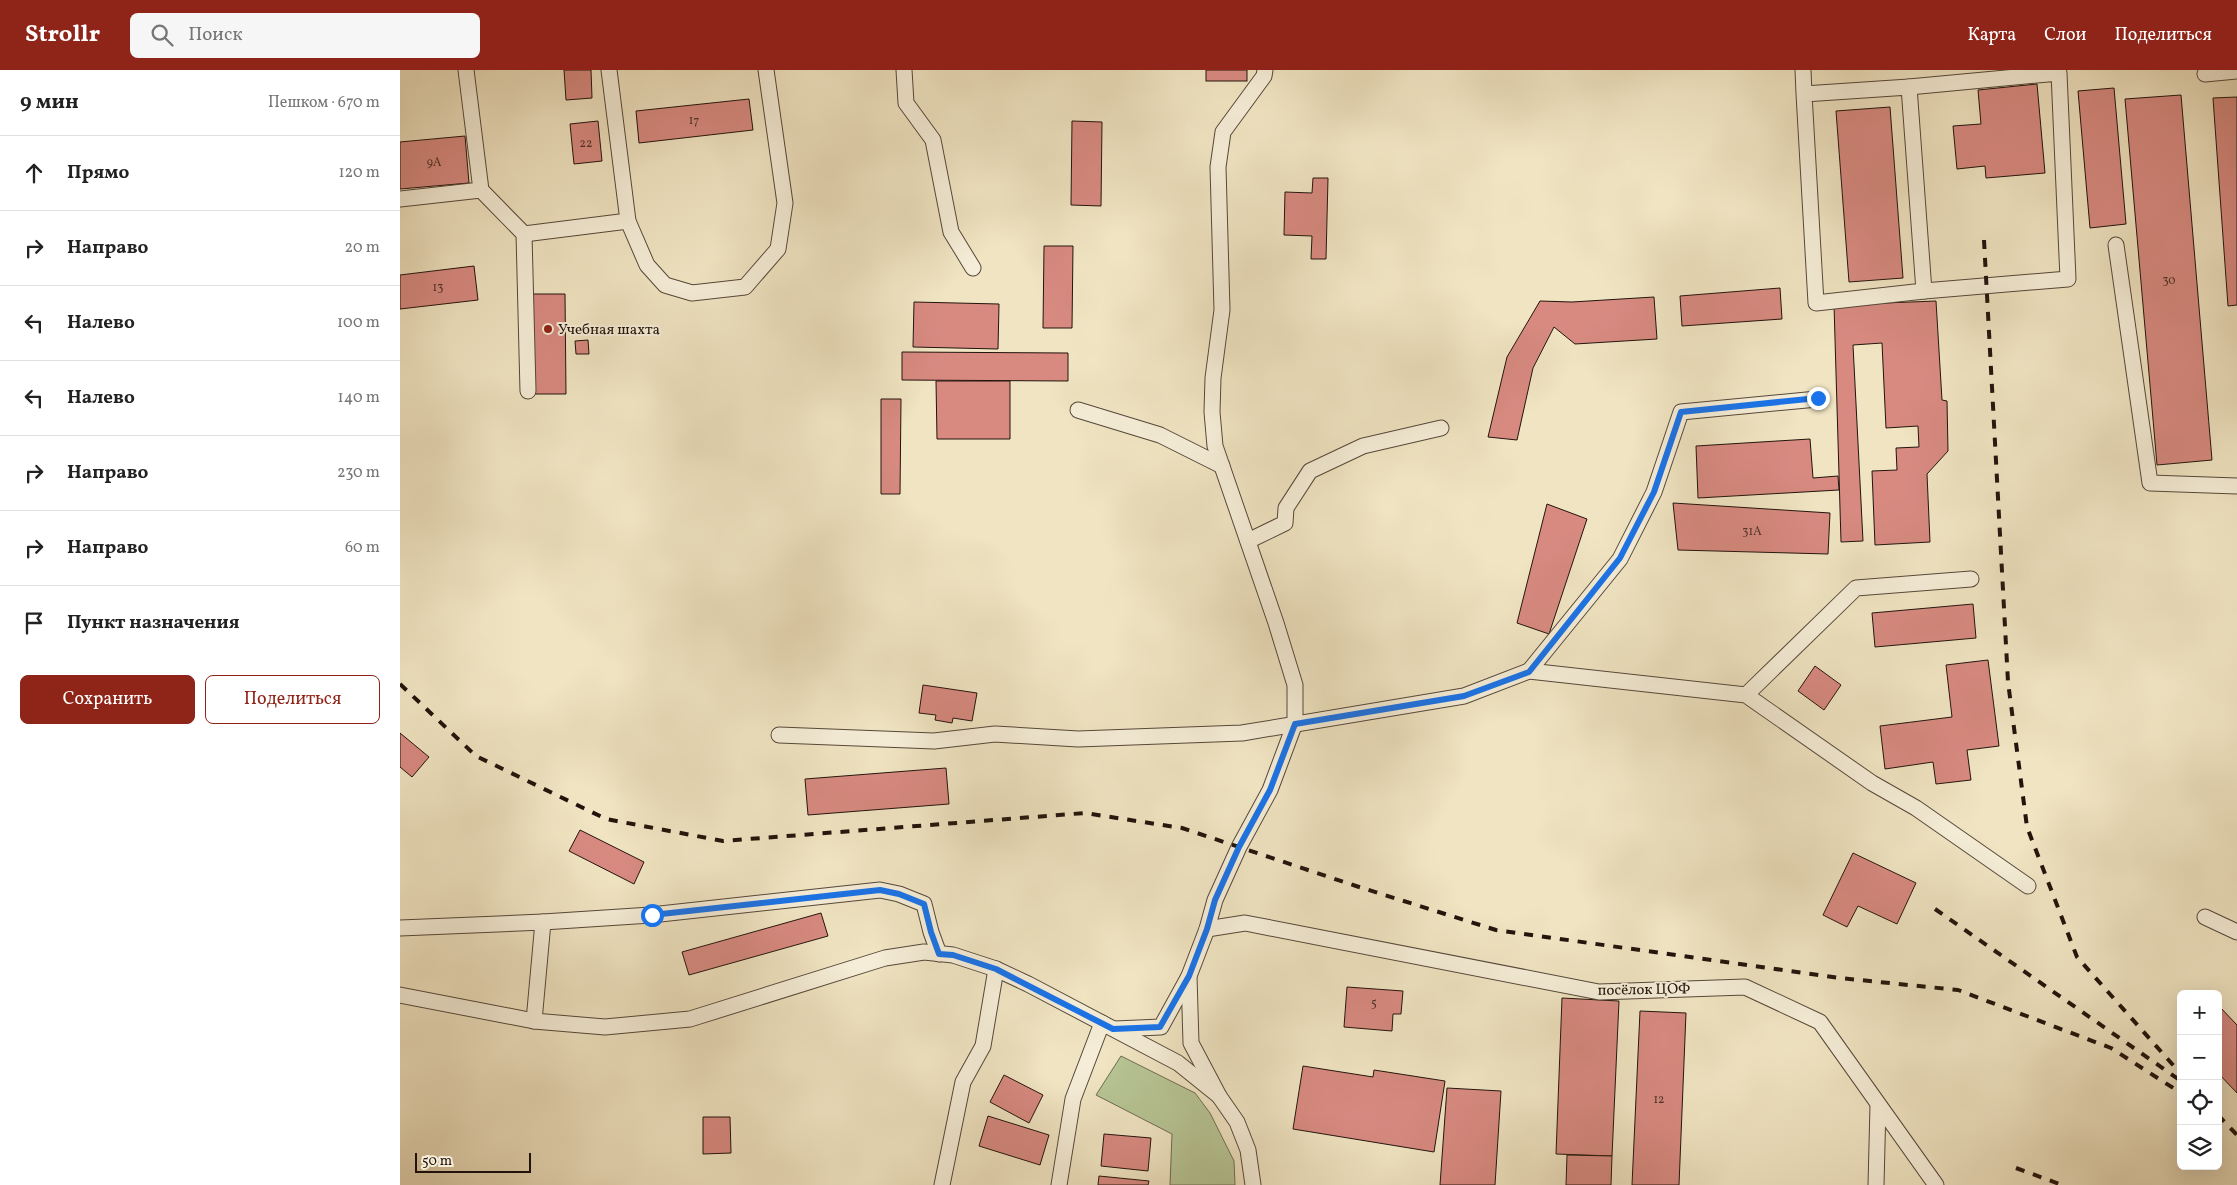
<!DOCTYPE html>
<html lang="ru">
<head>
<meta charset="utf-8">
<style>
	:root { --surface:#fff; --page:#f6f6f6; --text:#222; --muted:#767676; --line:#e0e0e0; --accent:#8f2418 }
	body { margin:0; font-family:Vollkorn,serif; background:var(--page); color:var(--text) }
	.controls { position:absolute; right:15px; bottom:15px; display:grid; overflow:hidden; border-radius:8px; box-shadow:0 5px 20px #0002 }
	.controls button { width:45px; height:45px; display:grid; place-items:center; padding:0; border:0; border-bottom:1px solid var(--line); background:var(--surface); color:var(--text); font:25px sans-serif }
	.scale { position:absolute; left:15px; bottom:12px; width:116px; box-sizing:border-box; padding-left:5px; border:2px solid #22140c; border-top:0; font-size:14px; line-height:18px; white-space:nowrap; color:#22140c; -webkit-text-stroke:4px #f5edd7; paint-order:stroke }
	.stop { position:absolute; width:15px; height:15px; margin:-11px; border:4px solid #1a73e8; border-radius:50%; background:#fff }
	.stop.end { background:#1a73e8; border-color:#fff; box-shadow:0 1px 5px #0008 }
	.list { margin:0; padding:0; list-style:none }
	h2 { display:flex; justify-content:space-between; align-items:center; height:65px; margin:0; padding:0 20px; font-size:21px }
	h2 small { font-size:16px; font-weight:400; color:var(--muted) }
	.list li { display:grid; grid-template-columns:32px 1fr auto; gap:15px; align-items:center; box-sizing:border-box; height:75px; padding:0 20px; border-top:1px solid var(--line) }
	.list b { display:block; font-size:19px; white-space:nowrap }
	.list em { font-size:16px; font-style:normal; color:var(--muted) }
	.actions { display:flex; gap:10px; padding:15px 20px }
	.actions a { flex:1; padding:11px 0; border:1px solid var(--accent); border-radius:8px; text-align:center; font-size:18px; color:var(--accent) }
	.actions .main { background:var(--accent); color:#fff }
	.icon { flex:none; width:28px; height:28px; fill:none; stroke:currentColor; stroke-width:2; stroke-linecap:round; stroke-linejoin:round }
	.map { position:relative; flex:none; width:1837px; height:1115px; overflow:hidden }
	header { display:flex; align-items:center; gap:30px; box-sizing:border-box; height:70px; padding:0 25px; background:var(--accent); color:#fff }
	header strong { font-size:24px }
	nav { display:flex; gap:28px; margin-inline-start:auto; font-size:18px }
	.search { width:350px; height:45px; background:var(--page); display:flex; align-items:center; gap:12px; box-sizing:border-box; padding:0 18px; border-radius:8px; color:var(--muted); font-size:19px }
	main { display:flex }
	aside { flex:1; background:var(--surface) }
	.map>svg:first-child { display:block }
	.green { fill:#b7c595; stroke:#6c6c50 }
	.building { fill:#d88a81; stroke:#22140c }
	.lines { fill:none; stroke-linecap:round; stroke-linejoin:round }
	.minor-casing { stroke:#56483a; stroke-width:17 }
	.minor { stroke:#f5edd7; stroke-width:15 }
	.rail { stroke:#22140c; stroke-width:4; stroke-dasharray:9 9; stroke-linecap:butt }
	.route { stroke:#1a73e8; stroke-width:6 }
	.poi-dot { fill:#8f2418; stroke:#f5edd7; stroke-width:2 }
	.labels { text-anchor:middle; stroke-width:4; stroke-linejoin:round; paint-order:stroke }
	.number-label { font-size:12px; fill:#503229 }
	.poi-label { font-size:15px; fill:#22140c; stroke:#f5edd7; text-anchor:start }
	.street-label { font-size:15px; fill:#22140c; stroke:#f5edd7 }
</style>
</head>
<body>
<header>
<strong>Strollr</strong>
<div class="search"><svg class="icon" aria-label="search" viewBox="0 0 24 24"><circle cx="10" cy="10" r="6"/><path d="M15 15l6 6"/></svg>Поиск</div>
<nav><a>Карта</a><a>Слои</a><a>Поделиться</a></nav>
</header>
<main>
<aside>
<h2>9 мин<small>Пешком · 670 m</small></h2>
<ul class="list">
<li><svg class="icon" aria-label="ahead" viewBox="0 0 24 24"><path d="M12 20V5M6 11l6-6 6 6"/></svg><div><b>Прямо</b></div><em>120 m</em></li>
<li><svg class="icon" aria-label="right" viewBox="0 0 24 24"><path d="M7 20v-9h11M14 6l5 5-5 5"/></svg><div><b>Направо</b></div><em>20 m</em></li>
<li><svg class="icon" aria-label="left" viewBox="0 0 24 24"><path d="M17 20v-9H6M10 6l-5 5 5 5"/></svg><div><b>Налево</b></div><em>100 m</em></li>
<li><svg class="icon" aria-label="left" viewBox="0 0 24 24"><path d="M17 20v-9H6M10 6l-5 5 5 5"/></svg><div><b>Налево</b></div><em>140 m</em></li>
<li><svg class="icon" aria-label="right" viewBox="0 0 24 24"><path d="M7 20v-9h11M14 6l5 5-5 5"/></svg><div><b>Направо</b></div><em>230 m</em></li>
<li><svg class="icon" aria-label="right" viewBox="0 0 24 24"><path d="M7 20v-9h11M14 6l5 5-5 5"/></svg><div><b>Направо</b></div><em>60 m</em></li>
<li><svg class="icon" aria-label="arrive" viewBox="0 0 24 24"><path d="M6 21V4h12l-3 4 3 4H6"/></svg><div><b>Пункт назначения</b></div></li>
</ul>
<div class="actions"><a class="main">Сохранить</a><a>Поделиться</a></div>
</aside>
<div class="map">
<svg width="1837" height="1115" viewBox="0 0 1837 1115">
	<rect width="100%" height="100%" fill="#f0e4c2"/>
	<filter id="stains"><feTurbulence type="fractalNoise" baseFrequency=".004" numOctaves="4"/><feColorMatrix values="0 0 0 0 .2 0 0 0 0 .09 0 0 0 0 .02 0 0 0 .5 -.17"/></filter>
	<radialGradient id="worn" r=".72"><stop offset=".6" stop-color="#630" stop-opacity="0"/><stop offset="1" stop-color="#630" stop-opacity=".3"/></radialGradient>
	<polygon class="green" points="721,986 795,1023 810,1043 834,1091 835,1115 770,1115 772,1064 696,1025"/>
	<g class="building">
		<polygon points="164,0 191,0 192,28 166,30"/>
		<rect x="806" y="0" width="41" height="11"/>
		<polygon points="1637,14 1645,103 1586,108 1585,96 1557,99 1553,56 1581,54 1578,20"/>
		<polygon points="1714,18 1726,154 1690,158 1678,21"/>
		<polygon points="1781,25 1812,390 1757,395 1725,29"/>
		<polygon points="1837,27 1837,235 1828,236 1813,28"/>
		<polygon points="349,29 353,60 239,73 236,41"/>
		<polygon points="1490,37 1503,208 1449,212 1436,41"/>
		<polygon points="198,51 202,91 174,94 170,54"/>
		<polygon points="672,51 702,52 701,136 671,135"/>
		<polygon points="65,66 69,113 0,119 0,72"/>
		<polygon points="913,108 928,108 926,189 911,189 912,166 884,165 885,122 912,123"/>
		<polygon points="644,176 673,176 672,258 643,258"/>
		<polygon points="74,196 78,230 0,239 0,205"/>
		<polygon points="1380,218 1382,249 1282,256 1280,226"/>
		<polygon points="131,224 165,224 166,324 132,324"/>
		<polygon points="1254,227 1257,269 1175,274 1154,257 1133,298 1117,370 1088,367 1107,287 1140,231 1172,232"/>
		<polygon points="1536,231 1542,330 1547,331 1548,381 1527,404 1530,472 1475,475 1472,401 1497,400 1496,378 1519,377 1518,356 1486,358 1482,273 1453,275 1463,471 1441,472 1434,235"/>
		<polygon points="514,232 599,234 598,279 513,277"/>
		<polygon points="188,270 189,284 176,284 175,271"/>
		<polygon points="502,282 668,283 668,311 502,310"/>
		<polygon points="536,311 610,311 610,369 537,369"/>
		<polygon points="481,329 501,329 500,424 481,424"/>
		<polygon points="1410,369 1413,408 1438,406 1439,420 1298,428 1296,376"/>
		<polygon points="1273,433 1430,443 1428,484 1278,480"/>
		<polygon points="1147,434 1187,449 1149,564 1117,553"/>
		<polygon points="1573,534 1576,568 1475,577 1472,543"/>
		<polygon points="1588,590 1599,676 1567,680 1571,710 1536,714 1533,692 1485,699 1480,656 1552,647 1546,595"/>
		<polygon points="1415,596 1441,615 1424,640 1398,621"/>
		<polygon points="523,615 577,623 572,651 553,648 552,653 535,650 536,645 519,643"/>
		<polygon points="0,663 29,687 12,707 0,697"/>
		<polygon points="546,698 549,734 408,745 405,709"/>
		<polygon points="180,760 244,792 234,814 169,781"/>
		<polygon points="1453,783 1516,813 1497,854 1458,836 1447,857 1423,845"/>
		<polygon points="421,843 428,866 289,905 282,882"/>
		<polygon points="947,917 1003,921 1001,944 993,944 992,961 944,957"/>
		<polygon points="1162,928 1219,931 1212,1086 1156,1084"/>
		<polygon points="1818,935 1837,955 1837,1023 1818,1003"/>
		<polygon points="1240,941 1286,943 1279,1115 1232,1115"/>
		<polygon points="903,996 973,1007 974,1000 1045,1011 1034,1082 893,1059"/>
		<polygon points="604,1005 643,1025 629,1053 590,1032"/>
		<polygon points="1047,1018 1101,1021 1095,1115 1040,1115"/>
		<polygon points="588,1046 649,1065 640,1095 579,1076"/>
		<polygon points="303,1047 330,1047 331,1083 303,1084"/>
		<polygon points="704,1064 751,1068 748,1101 701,1096"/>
		<polygon points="1167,1085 1212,1086 1211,1115 1166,1115"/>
		<polygon points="699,1106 749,1111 748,1115 698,1115"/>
	</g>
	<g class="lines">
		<defs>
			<g id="minor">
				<polyline points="66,0 81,120 124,164 128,321"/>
				<polyline points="209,0 228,151 247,195 265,215 292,223 345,217 378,179 385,133 366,0"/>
				<polyline points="504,0 506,33 533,70 551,162 573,198"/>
				<polyline points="1403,0 1404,24 1416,233 1524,221 1509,17 1404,24"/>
				<polyline points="1805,4 1837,1"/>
				<polyline points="1509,17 1659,3 1668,209 1524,221"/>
				<polyline points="0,129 81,120"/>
				<polyline points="124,164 228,151"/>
				<polyline points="1716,175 1750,413 1837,416"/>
				<polyline points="678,340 760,365 822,396"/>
				<polyline points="848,471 885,453 886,438 910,401 963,376 1041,358"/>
				<polyline points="1129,601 1220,489 1254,422 1281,342 1417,329"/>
				<polyline points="1346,625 1456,518 1571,509"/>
				<polyline points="379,665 534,671 595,664 678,669 842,663 1064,626 1129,601 1346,625 1472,713 1516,738 1628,816"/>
				<polyline points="1805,847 1837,862"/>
				<polyline points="143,852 251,845 480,820 499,824 524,834 531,862 539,884"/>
				<polyline points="0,858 143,852 134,951"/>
				<polyline points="807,859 845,853 1199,922 1345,917 1420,952 1536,1115"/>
				<polyline points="0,925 134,951 205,957 290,949 485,888 524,882 553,885 596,899 628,914 778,993 819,1026 837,1052 848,1080 853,1115"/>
				<polyline points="715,959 761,957 789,906"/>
				<polyline points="819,1026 791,973 789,906 807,859 815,830 839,777 870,720 895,653 895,615 876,553 815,376 812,342 813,308 822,240 818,97 823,62 864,6 865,0"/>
				<polyline points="542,1115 563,1012 583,976 596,899"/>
				<polyline points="659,1115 673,1029 702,953"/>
				<polyline points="1476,1115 1478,1035"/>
			</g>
		</defs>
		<use href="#minor" class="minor-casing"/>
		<use href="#minor" class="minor"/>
		<g class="rail">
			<polyline points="1584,170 1608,612 1627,757 1677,887 1781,1004"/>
			<polyline points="0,614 76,686 206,749 323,771 685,743 782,758 956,816 1096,860 1440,908 1558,920 1711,978 1781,1023"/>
			<polyline points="1535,839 1781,1011"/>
			<polyline points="1818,1045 1837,1065"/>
			<polyline points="1616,1098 1662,1115"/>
		</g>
	</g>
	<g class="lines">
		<polyline class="route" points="252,845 480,820 499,824 524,834 531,862 539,884 553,885 596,899 713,959 760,957 789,906 807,859 815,830 839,777 870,720 895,654 1064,626 1129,602 1220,488 1254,422 1281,342 1418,328"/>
	</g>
	<circle class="poi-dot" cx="148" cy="259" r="5"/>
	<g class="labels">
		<g class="number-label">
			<text x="294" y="54">17</text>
			<text x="186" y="77">22</text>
			<text x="34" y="96">9А</text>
			<text x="1769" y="214">30</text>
			<text x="38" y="221">13</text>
			<text x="1352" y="465">31А</text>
			<text x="974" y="937">5</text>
			<text x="1259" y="1033">12</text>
		</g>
		<g class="poi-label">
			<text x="158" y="264">Учебная шахта</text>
		</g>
		<g class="street-label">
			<text transform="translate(1244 919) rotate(-1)" y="5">посёлок ЦОФ</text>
		</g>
	</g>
	<rect width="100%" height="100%" filter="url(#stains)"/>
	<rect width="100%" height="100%" fill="url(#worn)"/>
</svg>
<div class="controls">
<button>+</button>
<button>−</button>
<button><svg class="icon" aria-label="locate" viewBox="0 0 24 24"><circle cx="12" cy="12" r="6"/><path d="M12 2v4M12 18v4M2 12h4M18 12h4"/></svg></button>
<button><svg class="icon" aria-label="layers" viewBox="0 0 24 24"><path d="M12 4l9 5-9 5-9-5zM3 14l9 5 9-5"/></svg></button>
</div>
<div class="scale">50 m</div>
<div class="stop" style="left:252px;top:845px"></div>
<div class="stop end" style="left:1418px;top:328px"></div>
</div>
</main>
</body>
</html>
